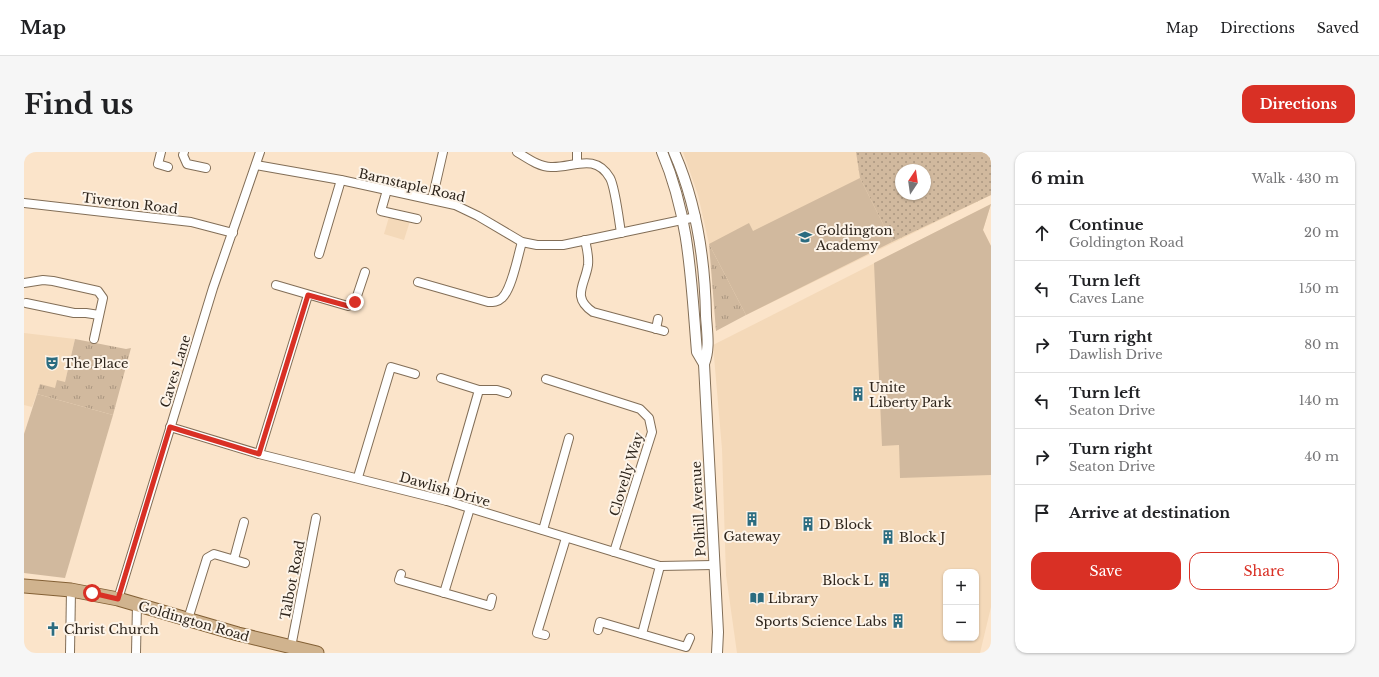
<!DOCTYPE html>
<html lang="en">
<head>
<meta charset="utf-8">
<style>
	:root { --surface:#fff; --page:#f6f6f6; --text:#202124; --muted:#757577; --line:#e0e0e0; --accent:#d93025 }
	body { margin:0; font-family:"Libre Baskerville",serif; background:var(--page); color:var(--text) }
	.controls { position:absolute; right:12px; bottom:12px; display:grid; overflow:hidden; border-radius:8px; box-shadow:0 1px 3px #0004 }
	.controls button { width:36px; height:36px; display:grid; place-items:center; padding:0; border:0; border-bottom:1px solid var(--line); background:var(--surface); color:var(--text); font:20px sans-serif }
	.compass { position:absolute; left:871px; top:12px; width:36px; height:36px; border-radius:50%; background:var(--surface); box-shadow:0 1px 3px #0004; rotate:13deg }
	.stop { position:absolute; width:12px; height:12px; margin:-9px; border:3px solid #d93025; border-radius:50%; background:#fff }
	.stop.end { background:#d93025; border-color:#fff; box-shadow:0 1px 4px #0008 }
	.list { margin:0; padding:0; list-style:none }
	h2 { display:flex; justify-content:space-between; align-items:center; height:52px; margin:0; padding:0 16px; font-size:17px }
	h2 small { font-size:13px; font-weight:400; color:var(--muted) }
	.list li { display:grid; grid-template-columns:26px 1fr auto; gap:12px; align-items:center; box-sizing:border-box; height:56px; padding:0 16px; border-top:1px solid var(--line) }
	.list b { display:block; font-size:15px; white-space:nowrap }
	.list p { margin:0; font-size:13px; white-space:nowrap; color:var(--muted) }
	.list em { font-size:13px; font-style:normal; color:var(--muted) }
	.actions { display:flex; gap:8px; padding:12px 16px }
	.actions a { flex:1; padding:9px 0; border:1px solid var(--accent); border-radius:12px; text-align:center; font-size:14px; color:var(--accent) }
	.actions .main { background:var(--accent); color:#fff }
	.icon { flex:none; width:22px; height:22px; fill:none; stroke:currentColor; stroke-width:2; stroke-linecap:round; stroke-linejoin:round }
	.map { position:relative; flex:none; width:967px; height:501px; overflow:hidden; border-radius:12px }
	header { display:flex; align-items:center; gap:24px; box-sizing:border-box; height:56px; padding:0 20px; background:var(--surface); border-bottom:1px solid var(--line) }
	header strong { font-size:19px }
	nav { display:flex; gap:22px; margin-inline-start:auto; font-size:14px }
	.intro { display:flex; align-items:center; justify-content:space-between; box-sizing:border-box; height:96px; padding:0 24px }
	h1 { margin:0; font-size:28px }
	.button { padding:10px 18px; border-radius:12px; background:var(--accent); color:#fff; font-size:14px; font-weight:700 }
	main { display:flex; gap:24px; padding:0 24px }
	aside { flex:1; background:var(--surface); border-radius:12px; box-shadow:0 1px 3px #0004 }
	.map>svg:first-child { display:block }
	.built { fill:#f4d9b9; fill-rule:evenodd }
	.grass { fill:url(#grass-tufts) }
	.park { fill:url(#park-dots); fill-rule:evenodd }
	.pitch { fill:#d1b99e }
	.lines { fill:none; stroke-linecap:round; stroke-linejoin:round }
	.minor-casing { stroke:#826e57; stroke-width:10 }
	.tertiary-casing { stroke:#826e57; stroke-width:12 }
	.primary-casing { stroke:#836035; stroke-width:15 }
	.minor { stroke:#fff; stroke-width:8 }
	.tertiary { stroke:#fff; stroke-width:10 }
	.primary { stroke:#d0b38e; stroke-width:13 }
	.route { stroke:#d93025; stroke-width:5 }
	.labels { text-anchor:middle; stroke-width:4; stroke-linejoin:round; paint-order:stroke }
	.street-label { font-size:13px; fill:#2e251c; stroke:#fdf4e9 }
	.poi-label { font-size:13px; fill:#2e251c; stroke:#fdf4e9; text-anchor:start }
</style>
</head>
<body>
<header>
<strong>Map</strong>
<nav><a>Map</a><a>Directions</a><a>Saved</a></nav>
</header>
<div class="intro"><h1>Find us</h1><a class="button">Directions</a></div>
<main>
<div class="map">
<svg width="967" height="501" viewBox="0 0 967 501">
	<defs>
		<pattern id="grass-tufts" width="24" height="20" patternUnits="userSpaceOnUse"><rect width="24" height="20" fill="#d1b99e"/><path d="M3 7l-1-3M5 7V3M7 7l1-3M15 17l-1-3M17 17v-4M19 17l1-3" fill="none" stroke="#aa9680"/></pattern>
		<pattern id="park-dots" width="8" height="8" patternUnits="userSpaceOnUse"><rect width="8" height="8" fill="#d1b99e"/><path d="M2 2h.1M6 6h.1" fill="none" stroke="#aa9680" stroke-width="1.8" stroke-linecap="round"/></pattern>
	</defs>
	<rect width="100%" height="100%" fill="#fbe4ca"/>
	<g class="built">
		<path d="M659 0H967V43L722 163 685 92 674 43ZM877 18H901V42H877Z"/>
		<path d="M967 52 959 78 967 94V455L956 501H713L702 423 698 297 689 193ZM922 420H952V486H922Z"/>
		<polygon points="365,65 386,69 380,88 360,82"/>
		<polygon points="0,181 51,187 41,230 31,237 16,233 8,255 0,253"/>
	</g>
	<g class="grass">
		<polygon points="685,92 722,163 692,179"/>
		<polygon points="51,187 102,197 107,196 89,263 13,242 16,232 31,236 33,228 41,230"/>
	</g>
	<path class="park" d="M832 0H967V43L868 90 836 26ZM877 18H901V42H877Z"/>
	<g class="pitch">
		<polygon points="937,0 967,0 967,3 952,4"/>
		<polygon points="836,26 868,90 722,163 685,92 725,71 729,79"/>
		<polygon points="967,52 959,78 967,94 967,323 876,326 875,293 858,294 850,111"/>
		<polygon points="13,242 89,263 41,426 0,421 0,282"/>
	</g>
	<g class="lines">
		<defs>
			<g id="minor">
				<polyline points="137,0 134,12 144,15"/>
				<polyline points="160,0 159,3 163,12 182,16"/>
				<path d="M493 0C503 6 515 15 527 15 549 16 571 0 586 26 591 35 595 68 597 81"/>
				<polyline points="553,11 553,0"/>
				<polyline points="232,13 317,28 431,53 454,64 498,90 513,93 539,93 672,65"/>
				<polyline points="363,38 357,59 393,67"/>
				<polyline points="408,48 419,0"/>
				<polyline points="0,51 167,70 209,81"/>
				<path d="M561 88C563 97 565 104 564 113 561 133 547 145 569 160L640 179"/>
				<polyline points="295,102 317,28"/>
				<path d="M394 130 464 150C469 150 474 150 478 146 488 137 494 103 498 90"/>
				<polyline points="0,131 19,128 29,129 74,139 79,146 70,187"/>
				<polyline points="252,133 324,154 331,150 341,120"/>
				<polyline points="2,151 50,161 62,161 75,163"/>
				<polyline points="632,177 634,167"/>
				<polyline points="417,226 455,238 473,238 483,241"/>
				<polyline points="522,227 616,257 625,266 628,280 590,400"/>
				<polyline points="146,275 235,302 423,349 636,414 689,413"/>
				<polyline points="235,302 284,143"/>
				<polyline points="334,325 367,215 391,222"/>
				<polyline points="423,349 455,238"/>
				<polyline points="519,378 545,286"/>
				<polyline points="210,407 220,370"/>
				<polyline points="377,422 375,428 466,454 468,446"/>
				<polyline points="420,441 446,356"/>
				<polyline points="94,447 189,136 236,0"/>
				<polyline points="164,467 183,406 190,402 221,411"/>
				<polyline points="574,478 576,470 662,495 666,486"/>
				<polyline points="618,482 636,414"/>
				<polyline points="521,483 513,481 542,386"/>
				<polyline points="267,495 292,366"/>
				<polyline points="46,501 47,438"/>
				<polyline points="112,501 113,452"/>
			</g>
			<g id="tertiary">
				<path d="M638 0C666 66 667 130 673 200L680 212"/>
				<path d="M650 0C673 52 681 108 682 164 683 181 686 196 680 212L694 480 693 501"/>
			</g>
			<polyline id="primary" points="0,434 47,438 94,447 214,482 293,501"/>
		</defs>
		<use href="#minor" class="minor-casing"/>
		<use href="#tertiary" class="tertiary-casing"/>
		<use href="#primary" class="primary-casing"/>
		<use href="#minor" class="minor"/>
		<use href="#tertiary" class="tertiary"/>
		<use href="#primary" class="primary"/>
	</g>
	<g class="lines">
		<polyline class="route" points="68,441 94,447 146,275 235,302 284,143 324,154 331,150"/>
	</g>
	<defs>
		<symbol id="school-bare" viewBox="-9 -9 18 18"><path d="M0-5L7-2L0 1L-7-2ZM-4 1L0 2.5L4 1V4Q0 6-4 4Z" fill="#2b6c80" stroke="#fdf4e9" stroke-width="2.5" paint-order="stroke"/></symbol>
		<symbol id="theatre-bare" viewBox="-9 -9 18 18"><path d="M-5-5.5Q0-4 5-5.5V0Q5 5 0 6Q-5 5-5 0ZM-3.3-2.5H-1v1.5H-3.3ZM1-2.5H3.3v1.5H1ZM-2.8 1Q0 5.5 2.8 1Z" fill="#2b6c80" stroke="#fdf4e9" stroke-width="2.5" paint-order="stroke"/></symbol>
		<symbol id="building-bare" viewBox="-9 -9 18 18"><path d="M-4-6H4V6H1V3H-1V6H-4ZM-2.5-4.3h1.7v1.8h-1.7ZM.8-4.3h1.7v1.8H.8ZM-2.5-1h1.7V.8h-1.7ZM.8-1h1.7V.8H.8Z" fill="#2b6c80" stroke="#fdf4e9" stroke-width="2.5" paint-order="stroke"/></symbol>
		<symbol id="library-bare" viewBox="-9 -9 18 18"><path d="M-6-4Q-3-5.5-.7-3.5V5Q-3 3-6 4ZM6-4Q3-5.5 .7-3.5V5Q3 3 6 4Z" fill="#2b6c80" stroke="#fdf4e9" stroke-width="2.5" paint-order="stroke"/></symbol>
		<symbol id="church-bare" viewBox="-9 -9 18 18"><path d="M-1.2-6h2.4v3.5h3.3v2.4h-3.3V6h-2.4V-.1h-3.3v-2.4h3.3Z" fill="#2b6c80" stroke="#fdf4e9" stroke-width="2.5" paint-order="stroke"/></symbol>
	</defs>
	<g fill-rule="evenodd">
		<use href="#school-bare" x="771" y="75" width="20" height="20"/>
		<use href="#theatre-bare" x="18" y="201" width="20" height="20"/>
		<use href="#building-bare" x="824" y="232" width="20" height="20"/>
		<use href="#building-bare" x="718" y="357" width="20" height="20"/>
		<use href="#building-bare" x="774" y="362" width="20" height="20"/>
		<use href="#building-bare" x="854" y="375" width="20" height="20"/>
		<use href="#building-bare" x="850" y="418" width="20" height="20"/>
		<use href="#library-bare" x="723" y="436" width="20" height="20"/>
		<use href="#building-bare" x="864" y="459" width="20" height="20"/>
		<use href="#church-bare" x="19" y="467" width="20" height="20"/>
	</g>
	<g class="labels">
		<g class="street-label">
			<text transform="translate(388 33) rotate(13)" y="5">Barnstaple Road</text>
			<text transform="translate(106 51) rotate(7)" y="5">Tiverton Road</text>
			<text transform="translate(151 219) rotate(-73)" y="5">Caves Lane</text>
			<text transform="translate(602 322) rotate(-73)" y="5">Clovelly Way</text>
			<text transform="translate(421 337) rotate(16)" y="5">Dawlish Drive</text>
			<text transform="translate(674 357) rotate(-93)" y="5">Polhill Avenue</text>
			<text transform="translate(268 428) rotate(-79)" y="5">Talbot Road</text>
			<text transform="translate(170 469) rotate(16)" y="5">Goldington Road</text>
		</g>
		<g class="poi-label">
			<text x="792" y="83">Goldington<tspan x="792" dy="15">Academy</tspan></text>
			<text x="39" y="216">The Place</text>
			<text x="845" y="240">Unite<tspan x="845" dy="15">Liberty Park</tspan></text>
			<text x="795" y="377">D Block</text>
			<text x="728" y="389" text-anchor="middle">Gateway</text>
			<text x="875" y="390">Block J</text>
			<text x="849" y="433" text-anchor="end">Block L</text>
			<text x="744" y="451">Library</text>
			<text x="863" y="474" text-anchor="end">Sports Science Labs</text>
			<text x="40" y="482">Christ Church</text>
		</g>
	</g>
</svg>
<div class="controls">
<button>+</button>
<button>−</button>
</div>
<svg class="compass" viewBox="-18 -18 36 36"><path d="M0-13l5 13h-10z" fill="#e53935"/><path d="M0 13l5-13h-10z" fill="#757577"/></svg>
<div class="stop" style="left:68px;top:441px"></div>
<div class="stop end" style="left:331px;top:150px"></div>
</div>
<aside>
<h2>6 min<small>Walk · 430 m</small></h2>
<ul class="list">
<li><svg class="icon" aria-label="ahead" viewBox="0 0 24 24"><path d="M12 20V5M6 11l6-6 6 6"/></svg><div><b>Continue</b><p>Goldington Road</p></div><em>20 m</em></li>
<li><svg class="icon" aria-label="left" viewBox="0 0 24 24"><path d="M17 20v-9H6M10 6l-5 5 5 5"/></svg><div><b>Turn left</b><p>Caves Lane</p></div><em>150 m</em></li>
<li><svg class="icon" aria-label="right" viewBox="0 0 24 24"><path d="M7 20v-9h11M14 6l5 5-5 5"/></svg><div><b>Turn right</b><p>Dawlish Drive</p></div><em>80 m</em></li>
<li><svg class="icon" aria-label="left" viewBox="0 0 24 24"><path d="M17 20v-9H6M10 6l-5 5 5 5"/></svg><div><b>Turn left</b><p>Seaton Drive</p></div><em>140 m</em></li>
<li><svg class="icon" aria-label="right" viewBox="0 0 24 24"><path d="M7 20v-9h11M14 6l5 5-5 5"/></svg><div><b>Turn right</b><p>Seaton Drive</p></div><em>40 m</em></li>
<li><svg class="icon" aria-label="arrive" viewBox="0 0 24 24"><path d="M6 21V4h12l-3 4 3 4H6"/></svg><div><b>Arrive at destination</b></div></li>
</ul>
<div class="actions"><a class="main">Save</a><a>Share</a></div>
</aside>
</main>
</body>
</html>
